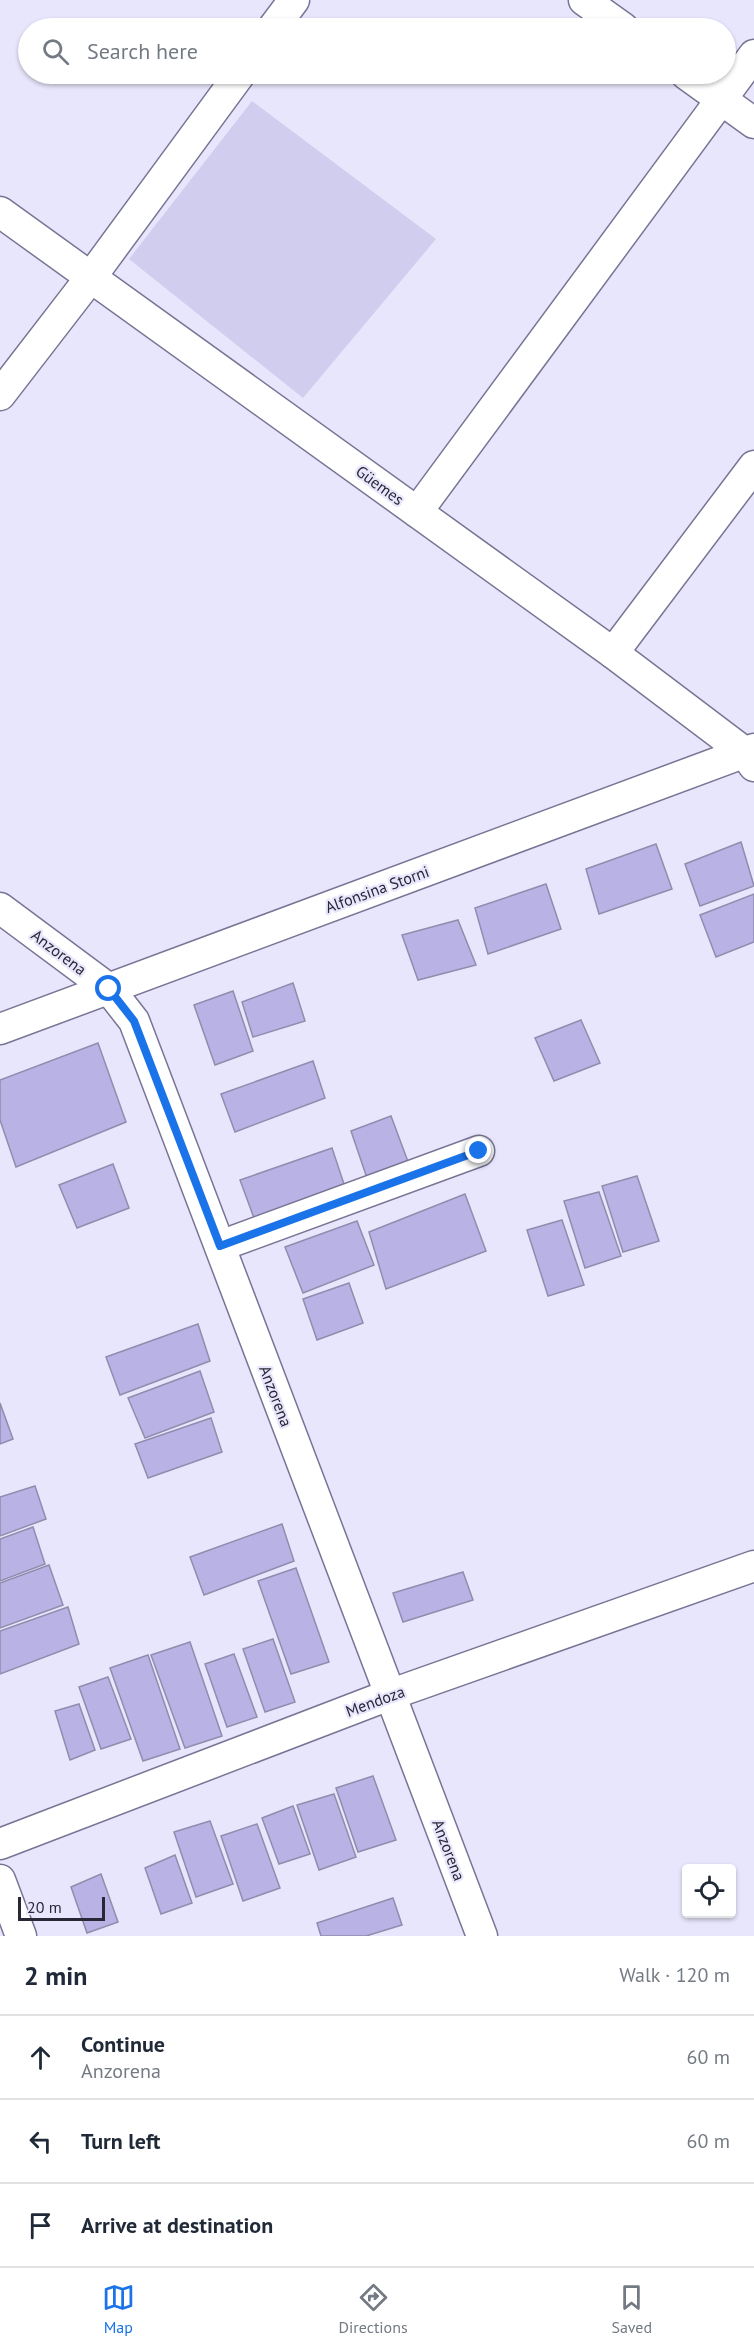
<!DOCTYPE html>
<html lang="en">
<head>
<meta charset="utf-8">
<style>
	:root { --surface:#fff; --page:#f6f6f7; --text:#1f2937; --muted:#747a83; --line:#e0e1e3; --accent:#1a73e8 }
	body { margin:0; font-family:"PT Sans",sans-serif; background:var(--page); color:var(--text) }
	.controls { position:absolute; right:18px; bottom:18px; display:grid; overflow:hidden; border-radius:6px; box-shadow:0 2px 4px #0004 }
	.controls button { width:54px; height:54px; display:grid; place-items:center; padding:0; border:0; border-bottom:2px solid var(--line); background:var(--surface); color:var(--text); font:30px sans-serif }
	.scale { position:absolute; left:18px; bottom:15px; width:87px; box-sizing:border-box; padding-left:6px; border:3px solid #292735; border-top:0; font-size:16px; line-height:21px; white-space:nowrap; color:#292735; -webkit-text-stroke:4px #e8e6fc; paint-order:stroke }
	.stop { position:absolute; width:18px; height:18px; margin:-14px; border:4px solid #1a73e8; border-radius:50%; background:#fff }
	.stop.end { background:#1a73e8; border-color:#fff; box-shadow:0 2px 6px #0008 }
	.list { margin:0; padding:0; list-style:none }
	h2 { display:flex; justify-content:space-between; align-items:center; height:78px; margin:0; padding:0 24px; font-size:26px }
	h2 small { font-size:20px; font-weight:400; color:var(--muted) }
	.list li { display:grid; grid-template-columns:39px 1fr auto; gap:18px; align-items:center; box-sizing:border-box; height:84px; padding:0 24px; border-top:2px solid var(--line) }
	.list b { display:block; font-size:22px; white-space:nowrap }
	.list p { margin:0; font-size:20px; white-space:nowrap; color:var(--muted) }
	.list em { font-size:20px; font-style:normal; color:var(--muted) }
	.icon { flex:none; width:33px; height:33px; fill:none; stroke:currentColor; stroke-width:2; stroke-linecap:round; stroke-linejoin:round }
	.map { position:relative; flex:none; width:754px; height:1936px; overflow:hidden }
	.search { position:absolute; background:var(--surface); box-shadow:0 2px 4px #0004; left:18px; right:18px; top:18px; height:66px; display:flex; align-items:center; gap:15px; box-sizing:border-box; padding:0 21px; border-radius:33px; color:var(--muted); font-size:22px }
	.sheet { height:330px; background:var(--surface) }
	nav { display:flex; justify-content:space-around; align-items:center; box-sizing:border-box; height:84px; border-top:2px solid var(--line); background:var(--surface); font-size:16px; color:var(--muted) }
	nav a { display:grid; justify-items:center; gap:3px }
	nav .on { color:var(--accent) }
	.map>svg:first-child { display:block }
	.green { fill:#d0cdee }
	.building { fill:#b9b3e5; stroke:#908cad; stroke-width:1.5 }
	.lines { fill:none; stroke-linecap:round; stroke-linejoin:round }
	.minor-casing { stroke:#787494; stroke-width:33 }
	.minor { stroke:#fff; stroke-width:30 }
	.route { stroke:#1a73e8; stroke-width:8 }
	.labels { text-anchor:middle; stroke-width:4.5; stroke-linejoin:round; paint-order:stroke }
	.street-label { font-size:16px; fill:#292735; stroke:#e8e6fc }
</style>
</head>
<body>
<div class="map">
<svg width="754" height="1936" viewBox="0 0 754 1936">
	<rect width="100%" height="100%" fill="#e8e6fc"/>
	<polygon class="green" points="252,101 436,239 303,398 129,259"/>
	<g class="building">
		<polygon points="741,842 754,886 700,906 685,864"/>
		<polygon points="656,844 672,889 599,914 586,869"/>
		<polygon points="546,884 561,929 488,954 475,908"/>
		<polygon points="754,894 754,942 716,957 700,915"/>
		<polygon points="458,920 476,965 418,980 402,935"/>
		<polygon points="293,983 305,1021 253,1037 242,1002"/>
		<polygon points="233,991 253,1051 215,1065 194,1005"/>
		<polygon points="581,1020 600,1063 554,1081 535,1038"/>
		<polygon points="98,1043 126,1122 16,1167 0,1120 0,1080"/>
		<polygon points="313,1061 325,1098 235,1132 221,1094"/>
		<polygon points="391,1116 410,1167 368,1181 351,1131"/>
		<polygon points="332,1148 344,1184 254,1218 240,1180"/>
		<polygon points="113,1164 129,1208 77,1228 59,1185"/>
		<polygon points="637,1176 659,1241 623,1252 602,1186"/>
		<polygon points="599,1192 621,1256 585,1268 564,1201"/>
		<polygon points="465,1194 486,1251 386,1289 369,1232"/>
		<polygon points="562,1220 584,1285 548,1296 527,1230"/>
		<polygon points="357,1221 374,1265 303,1293 285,1247"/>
		<polygon points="349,1283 363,1323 317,1340 303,1299"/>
		<polygon points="198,1324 210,1361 120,1395 106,1357"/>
		<polygon points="200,1371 214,1412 145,1438 128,1398"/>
		<polygon points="0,1403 13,1439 0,1444"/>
		<polygon points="211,1418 222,1452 148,1478 135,1444"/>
		<polygon points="35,1486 46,1519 0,1536 0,1497"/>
		<polygon points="282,1524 294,1561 204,1595 190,1557"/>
		<polygon points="33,1527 45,1564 0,1581 0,1539"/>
		<polygon points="49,1565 63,1605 0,1628 0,1583"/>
		<polygon points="296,1568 329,1662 291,1674 258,1581"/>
		<polygon points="463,1572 473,1600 403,1622 393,1593"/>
		<polygon points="68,1607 79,1644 0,1674 0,1631"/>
		<polygon points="273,1639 295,1702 265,1712 243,1649"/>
		<polygon points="190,1642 222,1736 185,1748 151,1655"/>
		<polygon points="234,1654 257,1717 227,1727 205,1664"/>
		<polygon points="148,1655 180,1749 143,1761 110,1668"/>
		<polygon points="108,1677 131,1739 101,1749 79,1687"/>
		<polygon points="79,1704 95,1750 70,1760 55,1711"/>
		<polygon points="373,1776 396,1840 358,1852 336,1788"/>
		<polygon points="334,1794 356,1857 319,1870 297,1805"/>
		<polygon points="293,1806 310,1854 279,1864 262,1818"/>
		<polygon points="210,1821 233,1884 196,1897 174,1832"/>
		<polygon points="257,1824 280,1888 243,1901 221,1836"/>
		<polygon points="175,1855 192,1903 161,1914 145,1868"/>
		<polygon points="101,1874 118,1922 87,1933 71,1887"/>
		<polygon points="393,1898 402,1925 366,1936 321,1936 317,1923"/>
	</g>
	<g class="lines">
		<defs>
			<g id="minor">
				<polyline points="584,0 623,28"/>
				<polyline points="273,28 294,0"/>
				<polyline points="686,74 754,123"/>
				<polyline points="0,212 613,653 744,752 754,766"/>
				<polyline points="0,395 91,277 240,74"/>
				<polyline points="417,512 754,55"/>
				<polyline points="613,653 754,466"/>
				<polyline points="0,908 109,989 134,1021 482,1936"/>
				<polyline points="0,1029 754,749"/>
				<polyline points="220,1246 479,1151"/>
				<polyline points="0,1844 389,1695 754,1566"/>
				<polyline points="0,1880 21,1936"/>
			</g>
		</defs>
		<use href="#minor" class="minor-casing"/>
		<use href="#minor" class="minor"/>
	</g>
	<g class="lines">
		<polyline class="route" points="109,989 134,1021 220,1246 479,1151"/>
	</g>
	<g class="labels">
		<g class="street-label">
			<text transform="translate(380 485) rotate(36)" y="6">Güemes</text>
			<text transform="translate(377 889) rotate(-20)" y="6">Alfonsina Storni</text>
			<text transform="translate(59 952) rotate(37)" y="6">Anzorena</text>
			<text transform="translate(276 1396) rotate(69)" y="6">Anzorena</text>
			<text transform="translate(375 1701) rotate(-20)" y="6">Mendoza</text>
			<text transform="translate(449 1850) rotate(69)" y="6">Anzorena</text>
		</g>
	</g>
</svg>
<div class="controls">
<button><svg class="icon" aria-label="locate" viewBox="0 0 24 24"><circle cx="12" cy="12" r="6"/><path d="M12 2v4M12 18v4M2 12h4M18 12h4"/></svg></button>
</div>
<div class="scale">20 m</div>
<div class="stop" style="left:109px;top:989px"></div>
<div class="stop end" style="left:479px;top:1151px"></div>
<div class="search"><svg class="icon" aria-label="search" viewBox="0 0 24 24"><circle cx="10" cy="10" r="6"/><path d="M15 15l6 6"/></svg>Search here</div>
</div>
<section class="sheet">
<h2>2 min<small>Walk · 120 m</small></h2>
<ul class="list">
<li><svg class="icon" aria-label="ahead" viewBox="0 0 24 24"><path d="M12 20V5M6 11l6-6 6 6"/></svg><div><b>Continue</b><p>Anzorena</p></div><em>60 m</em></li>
<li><svg class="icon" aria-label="left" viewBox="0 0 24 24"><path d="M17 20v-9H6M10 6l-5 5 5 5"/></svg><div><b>Turn left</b></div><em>60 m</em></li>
<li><svg class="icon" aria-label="arrive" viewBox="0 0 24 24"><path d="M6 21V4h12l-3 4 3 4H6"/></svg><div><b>Arrive at destination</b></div></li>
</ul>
</section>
<nav>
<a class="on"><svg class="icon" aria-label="map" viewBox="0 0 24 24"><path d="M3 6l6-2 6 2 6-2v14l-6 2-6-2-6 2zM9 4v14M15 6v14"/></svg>Map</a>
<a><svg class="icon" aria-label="directions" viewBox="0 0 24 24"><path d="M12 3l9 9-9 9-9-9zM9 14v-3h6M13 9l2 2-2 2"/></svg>Directions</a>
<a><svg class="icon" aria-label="saved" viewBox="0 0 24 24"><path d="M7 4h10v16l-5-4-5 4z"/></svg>Saved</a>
</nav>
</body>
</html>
